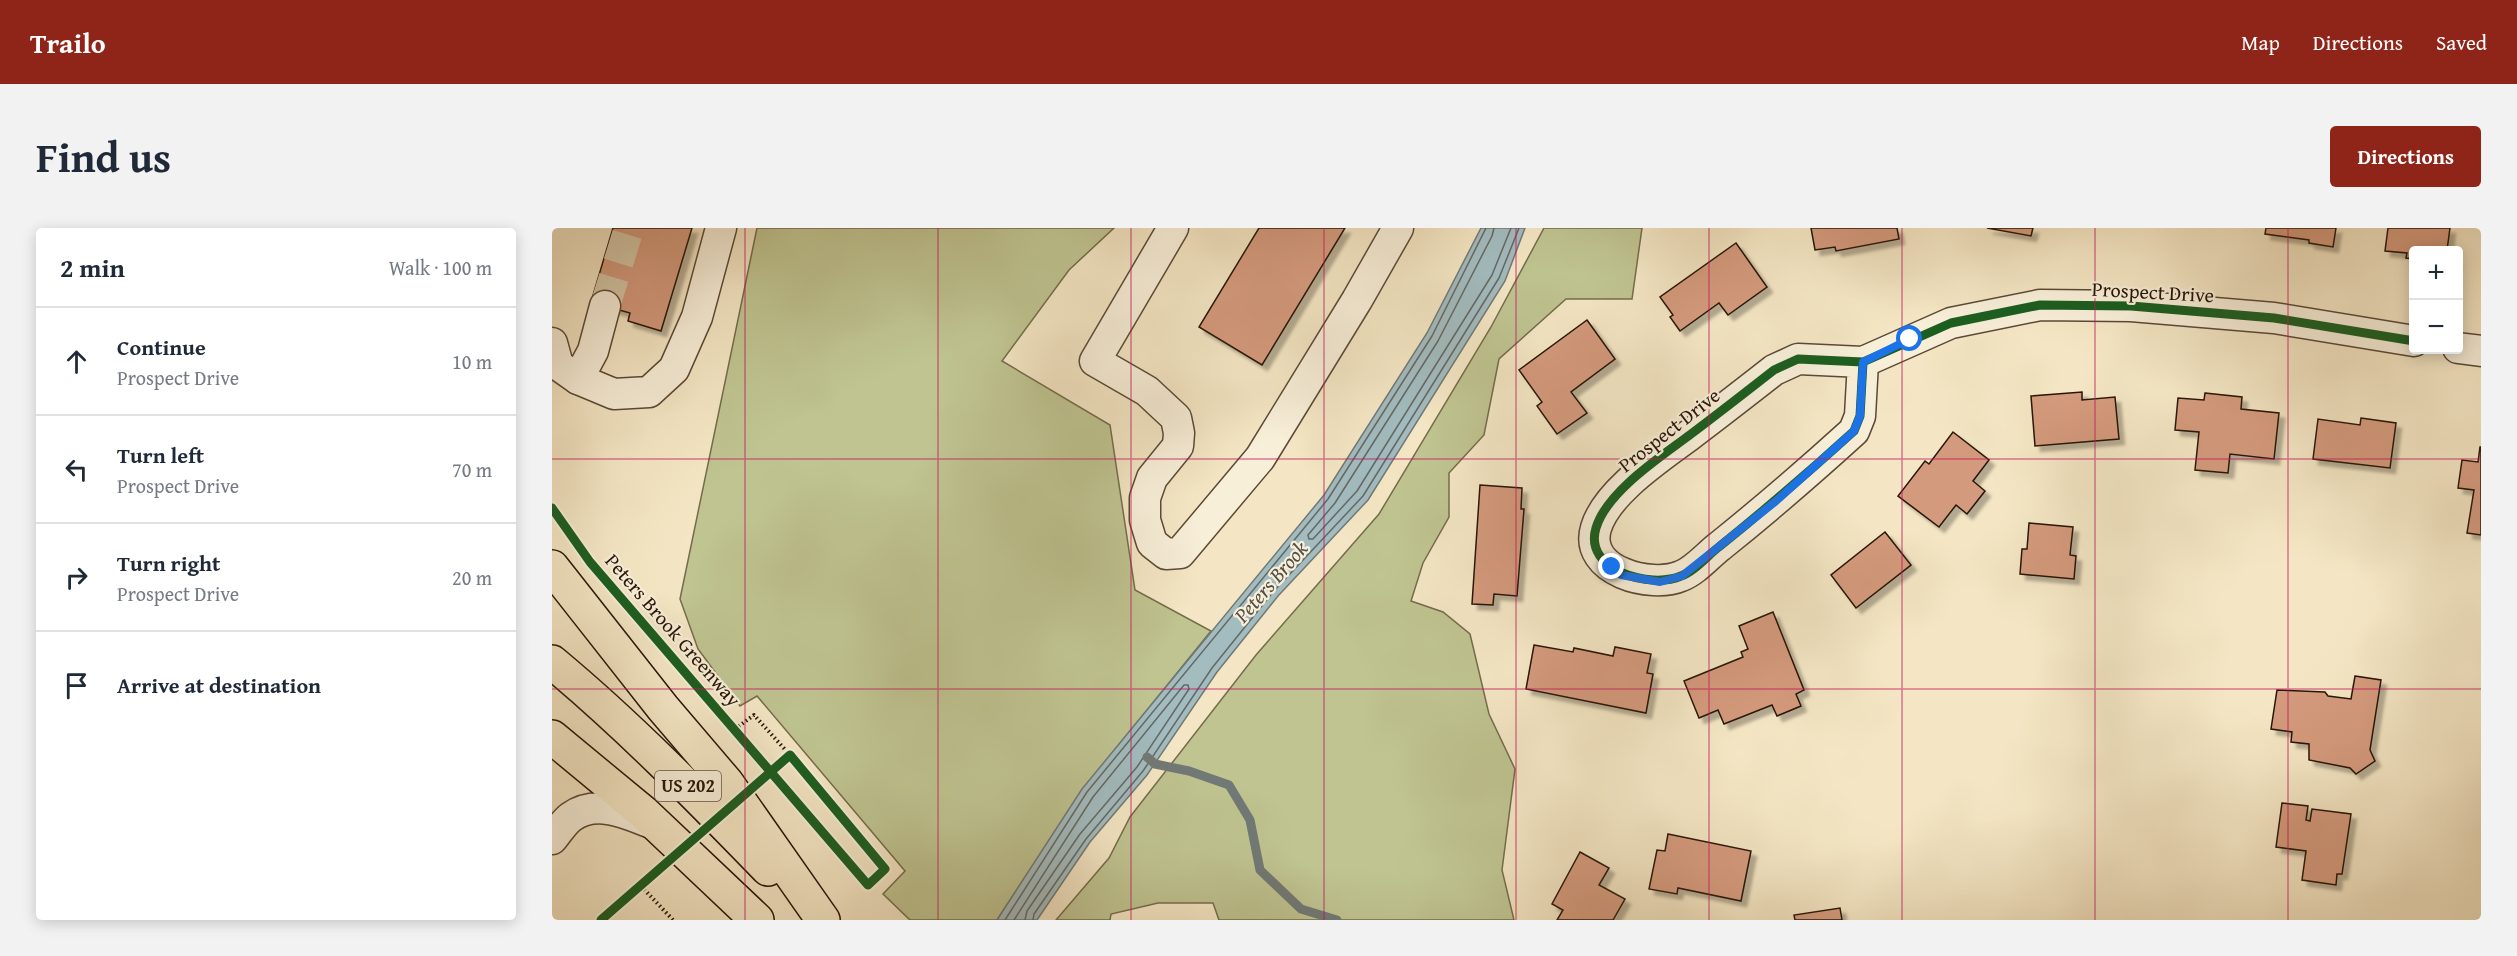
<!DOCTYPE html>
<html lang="en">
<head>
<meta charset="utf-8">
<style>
	:root { --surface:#fff; --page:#f2f2f3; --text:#1f2937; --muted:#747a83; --line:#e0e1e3; --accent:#8f2418 }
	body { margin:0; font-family:"Gentium Book Plus",serif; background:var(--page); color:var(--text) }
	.controls { position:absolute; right:18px; top:18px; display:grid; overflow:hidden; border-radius:6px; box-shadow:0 3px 15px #0003 }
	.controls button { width:54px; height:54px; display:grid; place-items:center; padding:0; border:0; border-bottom:2px solid var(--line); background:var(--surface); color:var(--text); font:30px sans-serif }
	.stop { position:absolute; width:18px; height:18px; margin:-14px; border:4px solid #1a73e8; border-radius:50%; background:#fff }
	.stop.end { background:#1a73e8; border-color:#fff; box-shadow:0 2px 6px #0008 }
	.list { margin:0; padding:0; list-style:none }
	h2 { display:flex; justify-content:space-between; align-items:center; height:78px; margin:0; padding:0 24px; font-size:26px }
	h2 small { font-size:20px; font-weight:400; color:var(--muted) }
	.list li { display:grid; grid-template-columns:39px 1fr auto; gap:18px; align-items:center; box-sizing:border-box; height:108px; padding:0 24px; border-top:2px solid var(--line) }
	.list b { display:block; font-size:22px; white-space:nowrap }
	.list p { margin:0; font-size:20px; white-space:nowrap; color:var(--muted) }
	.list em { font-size:20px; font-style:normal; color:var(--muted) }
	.icon { flex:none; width:33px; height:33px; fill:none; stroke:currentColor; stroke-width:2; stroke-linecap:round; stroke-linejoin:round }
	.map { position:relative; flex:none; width:1929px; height:692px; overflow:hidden; border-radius:6px }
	header { display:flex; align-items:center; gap:36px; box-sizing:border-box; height:84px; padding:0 30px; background:var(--accent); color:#fff }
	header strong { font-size:28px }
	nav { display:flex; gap:33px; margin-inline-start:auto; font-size:21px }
	.intro { display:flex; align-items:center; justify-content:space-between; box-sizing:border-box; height:144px; padding:0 36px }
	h1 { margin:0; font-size:42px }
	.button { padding:15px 27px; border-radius:6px; background:var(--accent); color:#fff; font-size:21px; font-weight:700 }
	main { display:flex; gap:36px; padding:0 36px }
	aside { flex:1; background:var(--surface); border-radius:6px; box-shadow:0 3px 15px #0003 }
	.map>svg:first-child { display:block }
	.green { fill:#bfc491; stroke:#746c4c; stroke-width:1.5 }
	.water { fill:#a2bcc0; stroke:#717976; stroke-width:1.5 }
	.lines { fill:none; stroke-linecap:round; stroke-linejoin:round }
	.shore { stroke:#656864; stroke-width:1.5 }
	.stream { stroke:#717976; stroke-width:9 }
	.building { fill:#d49a7d; stroke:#281507; stroke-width:1.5; filter:url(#shadow) }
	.minor-tunnel { stroke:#d5c7a8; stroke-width:30; stroke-dasharray:30 15; stroke-linecap:butt }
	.minor-casing { stroke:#5b4936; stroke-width:33 }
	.highway-casing { stroke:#281507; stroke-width:36 }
	.path { stroke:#281507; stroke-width:4; stroke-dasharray:1.5 3; stroke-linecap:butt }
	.minor { stroke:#f8efd9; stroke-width:30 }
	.highway { stroke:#f4e6c4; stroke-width:33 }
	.cycleway-casing { stroke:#f8efd9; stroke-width:13 }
	.cycleway { stroke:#1b5e20; stroke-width:9 }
	.route { stroke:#1a73e8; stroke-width:8 }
	.grid { fill:none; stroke:#c2185b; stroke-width:1.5; stroke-opacity:0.55 }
	.labels { text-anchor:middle; stroke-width:4.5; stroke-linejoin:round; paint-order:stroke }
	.shield { fill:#f8efd9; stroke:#665646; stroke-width:1.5 }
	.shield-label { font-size:18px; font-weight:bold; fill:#281507 }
	.street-label { font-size:20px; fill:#281507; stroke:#f8efd9 }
	.water-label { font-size:21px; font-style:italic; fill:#534f48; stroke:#f8efd9 }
</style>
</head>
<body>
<header>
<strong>Trailo</strong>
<nav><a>Map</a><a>Directions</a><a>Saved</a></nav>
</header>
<div class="intro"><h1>Find us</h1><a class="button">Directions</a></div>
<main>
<aside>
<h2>2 min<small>Walk · 100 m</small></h2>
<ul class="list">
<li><svg class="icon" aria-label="ahead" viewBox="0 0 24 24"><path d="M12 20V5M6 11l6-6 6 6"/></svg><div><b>Continue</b><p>Prospect Drive</p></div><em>10 m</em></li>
<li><svg class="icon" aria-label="left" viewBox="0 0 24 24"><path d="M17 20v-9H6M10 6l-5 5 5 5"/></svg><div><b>Turn left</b><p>Prospect Drive</p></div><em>70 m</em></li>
<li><svg class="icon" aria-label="right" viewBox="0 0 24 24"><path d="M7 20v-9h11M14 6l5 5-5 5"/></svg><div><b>Turn right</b><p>Prospect Drive</p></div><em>20 m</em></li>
<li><svg class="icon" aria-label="arrive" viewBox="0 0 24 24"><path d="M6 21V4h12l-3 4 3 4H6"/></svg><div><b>Arrive at destination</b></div></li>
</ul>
</aside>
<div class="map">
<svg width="1929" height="692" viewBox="0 0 1929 692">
	<defs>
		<filter id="shadow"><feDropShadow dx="5.5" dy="5.5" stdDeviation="1.5" flood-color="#0004"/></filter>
	</defs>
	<rect width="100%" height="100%" fill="#f4e6c4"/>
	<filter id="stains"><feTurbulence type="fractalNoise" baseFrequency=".00333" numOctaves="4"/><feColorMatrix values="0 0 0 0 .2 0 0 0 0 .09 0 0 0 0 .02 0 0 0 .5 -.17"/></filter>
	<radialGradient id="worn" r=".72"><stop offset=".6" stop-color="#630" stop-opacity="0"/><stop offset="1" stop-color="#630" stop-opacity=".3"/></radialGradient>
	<g class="green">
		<polygon points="205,0 562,0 517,42 450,133 558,197 583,362 659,403 531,561 445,692 358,692 331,666 353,643 205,468 188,478 146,421 128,371"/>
		<polygon points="992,0 1090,0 1080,71 1014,71 947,131 932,207 897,245 897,289 871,335 859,373 891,384 918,406 937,486 963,541 950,642 962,692 667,692 661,675 606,675 559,686 558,692 504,692 557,630 578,589 704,427 827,286 939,99"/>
	</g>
	<polygon class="water" points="929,0 973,0 953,53 816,272 726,368 665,444 595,547 538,614 485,692 445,692 530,561 772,267 875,105"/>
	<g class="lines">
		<g class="shore">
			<polyline points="942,0 940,8 886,113 783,275 756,307 757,311 761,311 805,263 940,47 959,0"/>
			<polyline points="453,692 535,564 776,271 880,108 934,0"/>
			<polyline points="462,692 541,569 632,457 636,457 637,461 585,539 528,606 475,683 473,692"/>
			<polyline points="481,692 482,686 534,611 591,543 660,440 721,364 811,268 947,50 967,0"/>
		</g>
		<polyline class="stream" points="595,529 603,536 637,543 677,557 698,592 708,642 749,681 785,692"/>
	</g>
	<g class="building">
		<polygon points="61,0 140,0 109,103 76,93 78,85 39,74"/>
		<polygon points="707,0 793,0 710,137 647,99"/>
		<polygon points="1259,0 1345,0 1347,11 1284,23 1283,19 1263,22"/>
		<polygon points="1435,0 1481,0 1479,8"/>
		<polygon points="1714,0 1784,0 1781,19 1757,15 1757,12 1713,6"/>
		<polygon points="1836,0 1898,0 1895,22 1862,22 1862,31 1854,30 1855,25 1833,23"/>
		<polygon points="1184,15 1215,59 1176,87 1167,75 1128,103 1118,89 1121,87 1108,69"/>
		<polygon points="1035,92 1063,131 1019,164 1035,185 1005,206 985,178 990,174 967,142"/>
		<polygon points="1530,164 1530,172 1563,169 1567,211 1483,218 1479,168"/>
		<polygon points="1653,165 1690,169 1689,181 1727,185 1722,231 1678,226 1676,245 1643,242 1647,204 1623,202 1626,170 1652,172"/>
		<polygon points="1809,190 1844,195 1838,240 1761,231 1766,191 1808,197"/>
		<polygon points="1401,204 1437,232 1421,253 1433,263 1415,286 1404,277 1387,299 1346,268 1373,233 1377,236"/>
		<polygon points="1928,219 1929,219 1929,307 1915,305 1922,262 1906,260 1910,232 1926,234"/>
		<polygon points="928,257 970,260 969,281 972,281 965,368 942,366 941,377 920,376"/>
		<polygon points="1477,295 1521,299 1518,327 1524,328 1522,351 1468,346 1470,321 1475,321"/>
		<polygon points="1333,304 1359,337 1304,380 1279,347"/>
		<polygon points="1221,384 1252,462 1244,466 1249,478 1225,488 1220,477 1172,496 1166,482 1147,490 1132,453 1191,429 1189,424 1196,421 1187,398"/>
		<polygon points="982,417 1021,424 1022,420 1061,428 1063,419 1099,426 1095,445 1101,446 1094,485 974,461"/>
		<polygon points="1803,448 1829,452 1818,522 1823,533 1804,546 1798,540 1757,532 1757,516 1739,514 1740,504 1719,501 1725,462 1773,464 1776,468 1799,471"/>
		<polygon points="1730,575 1756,578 1754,592 1758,593 1760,581 1799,586 1790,646 1785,646 1784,657 1750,652 1754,623 1724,619"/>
		<polygon points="1116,606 1199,623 1189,673 1126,660 1125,666 1097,661 1105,622 1113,623"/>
		<polygon points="1028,624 1057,640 1047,657 1073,671 1061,692 1005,692 1011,682 1000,676"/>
		<polygon points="1288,680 1290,692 1243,692 1242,687"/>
	</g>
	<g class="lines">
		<polyline class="minor-tunnel" points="53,78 77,0"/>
		<defs>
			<g id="minor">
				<polyline points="621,0 543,133 595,163 624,190 627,205 626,218 600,250 593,270 593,292 600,315 614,326 628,325 708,230 805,72 846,0"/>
				<polyline points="0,115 6,137 26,151 62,166 97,164 122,141 145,89 169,0"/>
				<polyline points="1906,120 1929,123"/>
				<path d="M1311 134 1308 188 1302 203C1258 243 1214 281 1168 318 1156 327 1143 343 1129 348 1099 361 1031 343 1044 300 1055 263 1110 228 1139 206 1167 185 1195 163 1222 142L1246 131 1311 134 1399 95 1488 77 1579 78 1722 90 1862 113"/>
				<polyline points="26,151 41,123 53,78"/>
				<path d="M0 611C6 604 12 594 19 589 44 571 74 585 99 595"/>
			</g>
			<g id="highway">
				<polyline points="0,339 111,480 175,555 271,692"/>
				<path d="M0 434C77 498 146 569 216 641"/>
				<polyline points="0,509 92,585 205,692"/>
			</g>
		</defs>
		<use href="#minor" class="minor-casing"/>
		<use href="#highway" class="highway-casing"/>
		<g class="path">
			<polyline points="183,501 202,487 238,527"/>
			<polyline points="89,658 121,692"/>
		</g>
		<use href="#minor" class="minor"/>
		<use href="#highway" class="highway"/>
		<defs>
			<g id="cycleway">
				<path d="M1311 134 1308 188 1302 203C1258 243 1214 281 1168 318 1156 327 1143 343 1129 348 1099 361 1031 343 1044 300 1055 263 1110 228 1139 206 1167 185 1195 163 1222 142L1246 131 1311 134 1399 95 1488 77 1579 78 1722 90 1862 113"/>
				<polyline points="0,280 38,334 316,657 333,641 238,527 49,692"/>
			</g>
		</defs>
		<use href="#cycleway" class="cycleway-casing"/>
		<use href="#cycleway" class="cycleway"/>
	</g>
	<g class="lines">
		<polyline class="route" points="1060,339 1069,347 1108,354 1130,348 1224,273 1302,203 1308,188 1311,134 1358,111"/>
	</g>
	<path class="grid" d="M193 0V692M386 0V692M579 0V692M772 0V692M964 0V692M1157 0V692M1350 0V692M1543 0V692M1736 0V692M0 231H1929M0 461H1929"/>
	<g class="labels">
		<rect class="shield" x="103" y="543" width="66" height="30" rx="4.5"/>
		<g class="shield-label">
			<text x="136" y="564">US 202</text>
		</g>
		<g class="street-label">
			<text transform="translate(1601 64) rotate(3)" y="7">Prospect Drive</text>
			<text transform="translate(1117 202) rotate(-38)" y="7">Prospect Drive</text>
			<text transform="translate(121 402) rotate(49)" y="7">Peters Brook Greenway</text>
		</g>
		<g class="water-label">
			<text transform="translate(719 354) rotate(-49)" y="7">Peters Brook</text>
		</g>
	</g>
	<rect width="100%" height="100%" filter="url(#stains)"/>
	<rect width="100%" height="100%" fill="url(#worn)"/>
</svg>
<div class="controls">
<button>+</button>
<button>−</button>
</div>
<div class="stop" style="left:1358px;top:111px"></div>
<div class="stop end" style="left:1060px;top:339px"></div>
</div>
</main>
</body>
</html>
